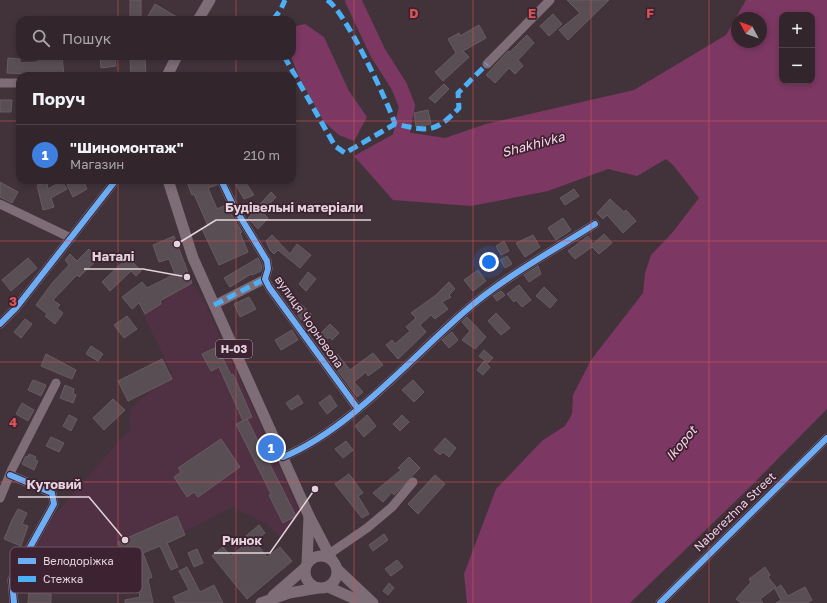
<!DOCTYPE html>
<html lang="uk">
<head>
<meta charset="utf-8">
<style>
	:root { --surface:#32262c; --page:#3a2e34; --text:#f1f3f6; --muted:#a8a5a9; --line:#4d4348; --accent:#95b2f1 }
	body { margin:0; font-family:"Golos Text",sans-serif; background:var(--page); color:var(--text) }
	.controls { position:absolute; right:12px; top:12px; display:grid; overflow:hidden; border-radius:8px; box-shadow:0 2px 6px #0003 }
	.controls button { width:36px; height:36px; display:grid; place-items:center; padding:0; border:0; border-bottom:1px solid var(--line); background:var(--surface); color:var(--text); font:20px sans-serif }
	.compass { position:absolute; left:731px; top:12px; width:36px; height:36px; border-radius:50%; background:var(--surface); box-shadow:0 2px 6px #0003; rotate:311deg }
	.you { position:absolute; left:489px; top:262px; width:14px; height:14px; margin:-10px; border:3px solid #fff; border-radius:50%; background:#1a73e8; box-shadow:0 0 0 6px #1a73e833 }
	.badge { display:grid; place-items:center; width:26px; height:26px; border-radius:50%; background:var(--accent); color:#fff; font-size:13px; font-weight:700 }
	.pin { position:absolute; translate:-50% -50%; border:2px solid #fff; box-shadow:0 1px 4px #0006 }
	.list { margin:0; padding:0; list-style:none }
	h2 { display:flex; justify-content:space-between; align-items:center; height:52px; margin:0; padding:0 16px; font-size:17px }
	h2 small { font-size:13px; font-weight:400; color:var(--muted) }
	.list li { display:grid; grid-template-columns:26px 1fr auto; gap:12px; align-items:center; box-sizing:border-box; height:60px; padding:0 16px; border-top:1px solid var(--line) }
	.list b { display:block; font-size:15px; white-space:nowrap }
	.list p { margin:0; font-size:13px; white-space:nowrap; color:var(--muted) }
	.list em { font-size:13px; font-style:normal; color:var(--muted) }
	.icon { flex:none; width:22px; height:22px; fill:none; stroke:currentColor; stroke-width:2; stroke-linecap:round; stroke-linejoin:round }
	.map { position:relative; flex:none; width:827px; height:603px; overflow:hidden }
	.search { position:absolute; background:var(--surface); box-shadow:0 2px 6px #0003; left:16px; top:16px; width:280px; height:44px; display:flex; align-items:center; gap:10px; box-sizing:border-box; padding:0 14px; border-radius:12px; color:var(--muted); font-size:15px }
	.panel { position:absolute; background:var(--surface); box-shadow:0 2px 6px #0003; left:16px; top:72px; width:280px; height:112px; border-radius:12px }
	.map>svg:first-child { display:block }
	.built { fill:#503144 }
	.water { fill:#7c3862; fill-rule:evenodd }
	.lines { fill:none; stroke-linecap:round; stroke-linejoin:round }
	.river { stroke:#7c3862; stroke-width:16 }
	.building { fill:#5a4e55; stroke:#685b62 }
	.minor { stroke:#7e6c76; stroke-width:9 }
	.major { stroke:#7e6c76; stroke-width:11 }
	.quiet { stroke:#4cb0f7; stroke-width:5; stroke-dasharray:10 5; stroke-linecap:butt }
	.cycleway-casing { stroke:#3d2332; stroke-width:8 }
	.cycleway { stroke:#6dadf4; stroke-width:6 }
	.grid { fill:none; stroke:#da5355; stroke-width:1; stroke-opacity:0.55 }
	.labels { text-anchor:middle; stroke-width:3.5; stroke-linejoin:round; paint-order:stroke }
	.shield { fill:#3d2332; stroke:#b39ea9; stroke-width:1 }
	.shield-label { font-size:11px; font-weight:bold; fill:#e5d3dc }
	.street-label { font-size:12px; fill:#e5d3dc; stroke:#3d2332 }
	.water-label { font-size:13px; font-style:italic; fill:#fed2ea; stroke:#3d2332 }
	.key { fill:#3d2332; stroke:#6f5865; stroke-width:1 }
	.key-label { font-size:11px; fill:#e5d3dc }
	.grid-label { font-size:13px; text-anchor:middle; font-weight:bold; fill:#da5355; stroke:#3d2332; stroke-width:3.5; stroke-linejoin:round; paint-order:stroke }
	.leader { fill:none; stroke:#e5d3dc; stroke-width:1.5 }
	.callout-dot { fill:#e5d3dc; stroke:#3d2332; stroke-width:1.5 }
	.callout-label { font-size:13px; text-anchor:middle; font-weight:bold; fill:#e5d3dc; stroke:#3d2332; stroke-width:3.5; stroke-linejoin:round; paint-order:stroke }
</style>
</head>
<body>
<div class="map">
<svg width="827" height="603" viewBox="0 0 827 603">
	<rect width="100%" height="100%" fill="#42333b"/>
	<polygon class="built" points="191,283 202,296 301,514 281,538 267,524 232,507 145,552 88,561 29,562 52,518 130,429 129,410 172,373 143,314"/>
	<g class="water">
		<path d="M746 0H827V409L748 489 630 603H467L464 574 496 489 543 440 565 426 572 414 573 395 591 360 643 293 645 273 651 255 672 233 699 198 673 165 666 159 637 176 608 169 548 191 471 206 393 200 354 156 399 131 445 138 486 124 634 90 726 35ZM782 15H812V81H782ZM737 18H761V42H737Z"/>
		<polygon points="305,24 324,37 349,91 367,117 354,141 339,135 324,122 298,75 291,56 292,27"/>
	</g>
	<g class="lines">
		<polyline class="river" points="353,0 378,53 399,86 407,106 399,145 404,151"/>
	</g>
	<g class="building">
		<rect x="130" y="0" width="11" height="20"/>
		<polygon points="567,0 609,0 568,40 559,30 580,13"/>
		<polygon points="155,4 182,20 154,20 148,16"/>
		<polygon points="553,14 562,24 549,36 540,26"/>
		<polygon points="479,25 486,38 463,51 469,57 443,81 435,72 456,53 448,39 459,33 460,36"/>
		<polygon points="527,35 534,43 518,60 523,66 515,74 509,68 495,83 486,75 508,51 510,52"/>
		<polygon points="38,56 62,56 64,76 29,76 29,74 7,73 8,58 20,59 20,63 38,62"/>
		<polygon points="100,56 115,56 116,66 101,68"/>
		<polygon points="130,56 145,56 146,76 131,76"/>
		<polygon points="444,84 449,89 435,103 429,98"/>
		<polygon points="0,100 12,100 11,112 0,112"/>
		<polygon points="428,110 431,124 416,127 414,113"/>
		<polygon points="77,180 83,180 87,189 73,197 67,185"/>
		<polygon points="186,180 215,180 217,185 208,188 217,209 226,205 242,232 240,233 248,252 219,265 202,229 208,226 194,194 192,195"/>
		<polygon points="233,180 244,180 254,195 244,199"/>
		<polygon points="62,181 67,189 51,198 54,207 43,210 37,185 47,183 48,189"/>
		<polygon points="0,182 18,192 12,203 0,197"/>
		<polygon points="574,189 579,196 565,205 560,198"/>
		<polygon points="271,192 276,197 262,212 268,218 258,229 248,218"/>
		<polygon points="610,199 624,212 626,210 636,221 623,233 607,215 603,219 597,213"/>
		<polygon points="563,218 571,230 556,240 548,228"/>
		<polygon points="604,234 612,243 599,254 592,247 575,259 568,251 588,236 593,244"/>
		<polygon points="272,235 290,254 297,244 311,255 300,268 278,250 274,254 270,250 266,241"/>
		<polygon points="533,235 540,247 525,257 516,243"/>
		<polygon points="174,236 192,283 160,301 161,304 145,314 139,303 132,309 122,297 142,282 147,288 175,274 169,259 159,262 153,245"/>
		<polygon points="504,241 509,251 501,255 496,246"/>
		<polygon points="89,249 98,259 79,277 77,275 53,300 60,305 57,308 63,313 55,324 45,316 47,314 36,305 53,282 69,265 65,260 70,254 77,261"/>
		<polygon points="507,256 512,264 505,268 500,260"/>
		<polygon points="128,257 141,271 136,276 131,271 110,291 102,282"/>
		<polygon points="28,258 37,268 11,291 2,280"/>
		<polygon points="258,258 262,266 261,271 252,275 251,274 230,287 224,278"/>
		<polygon points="538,266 541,274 529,282 524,275"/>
		<polygon points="478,270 486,281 473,291 464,280"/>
		<polygon points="308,272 316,279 306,291 299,284"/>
		<polygon points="449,282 455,289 449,295 451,297 442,302 448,309 435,319 431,315 420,325 426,332 398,359 386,345 392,340 395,344 410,331 406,327 416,318 411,313 436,295"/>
		<polygon points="519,285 531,300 522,307 516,300 514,302 507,294"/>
		<polygon points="544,287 557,300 550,308 536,296"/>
		<polygon points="501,291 505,295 497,301 493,296"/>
		<polygon points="249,297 256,309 240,317 234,304"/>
		<polygon points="300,303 312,315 304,324 294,310"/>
		<polygon points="496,313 510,328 501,335 488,321"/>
		<polygon points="127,316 137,329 124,338 114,325"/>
		<polygon points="467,317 486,337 475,349 462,340 470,331 462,322"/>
		<polygon points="25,319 32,324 21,338 14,332"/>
		<polygon points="330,324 339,333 332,340 330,337 328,339 321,333"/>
		<polygon points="292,330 298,340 281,350 275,340"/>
		<polygon points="452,332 458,340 449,348 442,340"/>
		<polygon points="91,346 103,354 98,361 86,354"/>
		<polygon points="217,347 231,375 233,374 252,417 243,421 219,367 211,371 202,354"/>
		<polygon points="484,350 493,358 488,363 479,356"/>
		<polygon points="373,353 383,365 368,376 366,372 354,382 363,392 357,397 330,360 337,354 350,370"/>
		<polygon points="46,354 76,370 72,379 41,366"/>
		<polygon points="162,359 172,379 128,401 118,381"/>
		<polygon points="484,361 490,367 483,375 477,370"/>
		<polygon points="33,380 46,385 41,396 28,390"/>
		<polygon points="413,380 424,392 414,402 402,390"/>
		<polygon points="65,385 74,389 73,393 76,395 73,403 60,398"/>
		<polygon points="298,395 303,403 291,410 286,403"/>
		<polygon points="330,395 337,406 327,414 319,403"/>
		<polygon points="113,399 125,410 104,430 93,418"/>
		<polygon points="22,403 34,410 28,421 16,414"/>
		<polygon points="69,415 77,419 71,431 63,426"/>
		<polygon points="367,415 376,426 364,437 355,426"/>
		<polygon points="402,415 409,422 400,431 393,424"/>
		<polygon points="247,419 296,516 283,523 269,495 271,494 236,424"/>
		<polygon points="51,437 64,443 59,452 46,446"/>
		<polygon points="445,438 456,448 449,457 443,452 440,455 434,450"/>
		<polygon points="221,439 240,467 198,497 194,492 187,497 174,477 181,472 178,468"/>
		<polygon points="346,441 353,450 343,458 335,449"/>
		<polygon points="29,454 36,457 35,460 38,461 34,470 22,464 26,456 28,457"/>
		<polygon points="409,457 420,468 396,493 394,495 392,492 383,502 373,493 401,470 398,468"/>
		<polygon points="349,474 363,493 358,496 369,514 362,518 335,484"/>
		<polygon points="435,475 445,484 418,514 408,504"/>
		<polygon points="18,509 27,513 22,524 28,526 21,546 4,539 12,520"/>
		<polygon points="177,516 185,535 167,543 178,567 171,570 160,546 143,553 152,577 148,579 153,603 125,603 125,600 140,597 137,582 120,587 116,574 130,570 118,542"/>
		<polygon points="259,525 265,533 255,542 267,557 280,547 292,561 247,599 212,556 223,547 231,556 244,545 240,541"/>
		<polygon points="384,534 388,540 373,551 369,545"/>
		<polygon points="197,549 203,563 194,567 188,553"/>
		<polygon points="397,560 403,567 391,576 385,569"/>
		<polygon points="187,567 200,592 214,585 223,603 176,603 173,597 189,590 179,571"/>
		<polygon points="765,567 770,575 768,577 776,587 760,599 763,603 741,603 736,599 751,582 749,579"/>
		<polygon points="389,583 394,588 388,595 383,591"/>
		<polygon points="781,585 788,596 805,587 812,600 807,603 776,603 781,600 775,589"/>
		<polygon points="29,593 51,594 51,603 28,603"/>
	</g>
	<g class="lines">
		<g class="minor">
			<polyline points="487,64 550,0"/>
			<polyline points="0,83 20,83"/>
			<polyline points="221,180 233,205 267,261 268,269 265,279 269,287 358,409"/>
			<polyline points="0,204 71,238"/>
			<polyline points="214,305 265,279"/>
			<polyline points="0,324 16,308 116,180"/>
			<path d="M283 457C349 430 410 359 464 312 504 277 551 252 595 224"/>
			<polyline points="10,475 52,493 54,504 12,580 14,603"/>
			<polyline points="0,498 12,469 56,383"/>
			<polyline points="329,554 367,528 392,507 413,482"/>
			<polyline points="660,603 827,438"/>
		</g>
		<g class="major">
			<polyline points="198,20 210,0"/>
			<polyline points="167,76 177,56"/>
			<polyline points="168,180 193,258 309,516 332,560"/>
			<circle cx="321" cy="572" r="16"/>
			<polyline points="307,563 309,516"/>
			<polyline points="337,569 373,603"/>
			<polyline points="328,587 364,603"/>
			<polyline points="273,596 305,568"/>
			<polyline points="261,603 289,593 318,588"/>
		</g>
		<g class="quiet">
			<path d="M327 0C344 9 388 102 395 124"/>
			<polyline points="273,20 281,9 285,0"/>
			<path d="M284 56 335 146 345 153 395 124C429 131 434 134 459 108L458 93 487 64"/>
			<polyline points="214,305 265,279"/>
		</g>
		<defs>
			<g id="cycleway">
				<polyline points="221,180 233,205 267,261 268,269 265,279 269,287 358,409"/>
				<polyline points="0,324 16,308 116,180"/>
				<path d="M283 457C349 430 410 359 464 312 504 277 551 252 595 224"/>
				<polyline points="10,475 52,493 54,504 12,580 14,603"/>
				<polyline points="660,603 827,438"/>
			</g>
		</defs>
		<use href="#cycleway" class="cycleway-casing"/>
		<use href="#cycleway" class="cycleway"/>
	</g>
	<path class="grid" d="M118 0V20M236 0V20M354 0V603M473 0V603M591 0V603M709 0V603M118 56V76M236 56V76M0 121H20M292 121H827M118 180V603M236 180V603M0 241H827M0 362H827M0 482H827"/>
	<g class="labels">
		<rect class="shield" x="216" y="340" width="36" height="18" rx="3"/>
		<g class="shield-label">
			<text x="234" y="353">Н-03</text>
		</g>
		<g class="street-label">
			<text transform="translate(309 322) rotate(55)" y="4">вулиця Чорновола</text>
			<text transform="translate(735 512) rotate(-44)" y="4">Naberezhna Street</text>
		</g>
		<g class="water-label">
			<text transform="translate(533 144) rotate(-15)" y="5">Shakhivka</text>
			<text transform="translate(681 443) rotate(-50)" y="5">Ikopot</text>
		</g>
	</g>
	<rect x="10" y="547" width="132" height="46" rx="6" class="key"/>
	<rect x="18" y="558" width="18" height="6" fill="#6dadf4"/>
	<rect x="18" y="576" width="18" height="6" fill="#4cb0f7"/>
	<g class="key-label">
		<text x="43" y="565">Велодоріжка</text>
		<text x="43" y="583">Стежка</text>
	</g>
	<g class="grid-label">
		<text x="414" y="18">D</text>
		<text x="532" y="18">E</text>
		<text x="650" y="18">F</text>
		<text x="13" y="306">3</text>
		<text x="13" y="427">4</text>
	</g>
	<path class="leader" d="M177 244L216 220H371M187 277L143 269H84M125 540L89 497H18M315 489L270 553H214"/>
	<g class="callout-dot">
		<circle cx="177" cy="244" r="4"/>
		<circle cx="187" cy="277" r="4"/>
		<circle cx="125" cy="540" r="4"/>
		<circle cx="315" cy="489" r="4"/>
	</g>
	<g class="callout-label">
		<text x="294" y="212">Будівельні матеріали</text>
		<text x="113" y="261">Наталі</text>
		<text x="54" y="489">Кутовий</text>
		<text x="242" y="545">Ринок</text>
	</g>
</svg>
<div class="controls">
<button>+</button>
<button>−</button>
</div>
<svg class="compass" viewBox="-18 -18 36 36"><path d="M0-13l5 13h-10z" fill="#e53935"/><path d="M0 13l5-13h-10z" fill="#a8a5a9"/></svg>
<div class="you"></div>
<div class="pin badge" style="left:271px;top:448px;background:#3f7fe0">1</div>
<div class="search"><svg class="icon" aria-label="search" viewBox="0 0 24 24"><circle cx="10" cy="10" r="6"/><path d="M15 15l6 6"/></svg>Пошук</div>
<section class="panel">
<h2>Поруч<small></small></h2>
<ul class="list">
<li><span class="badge" style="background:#3f7fe0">1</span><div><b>&quot;Шиномонтаж&quot;</b><p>Магазин</p></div><em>210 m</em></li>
</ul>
</section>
</div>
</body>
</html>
